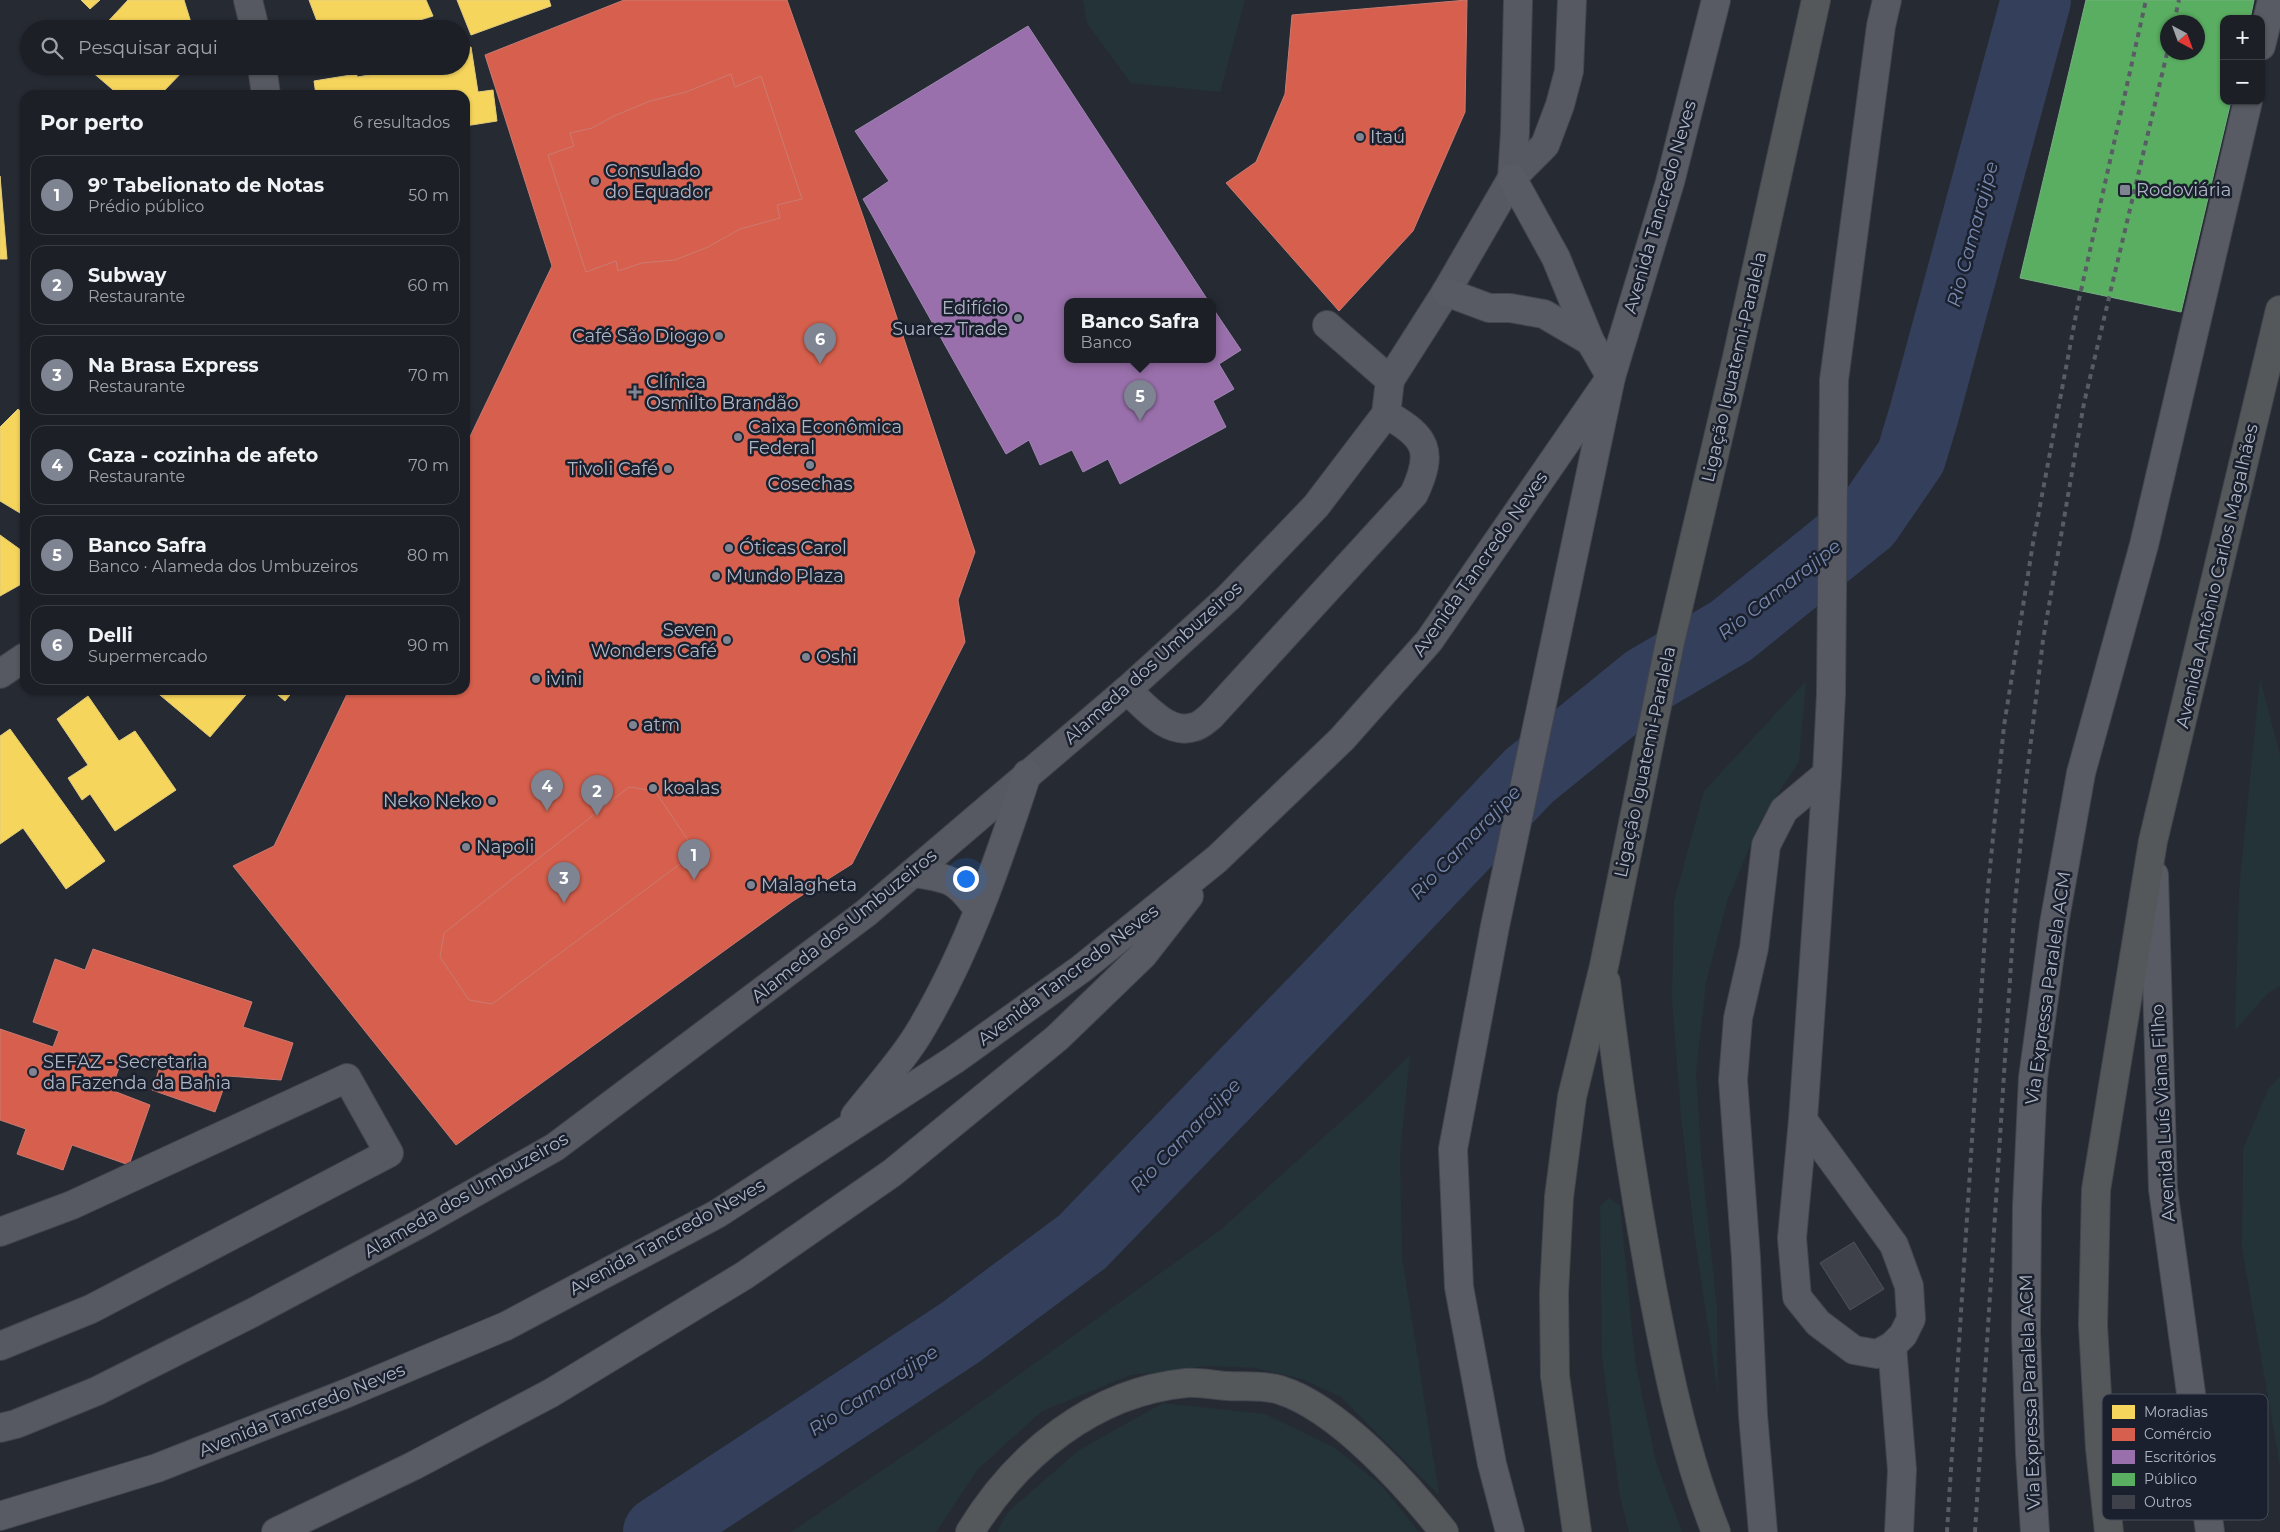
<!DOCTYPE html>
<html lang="pt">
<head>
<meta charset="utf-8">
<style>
	:root { --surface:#1c2026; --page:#292d32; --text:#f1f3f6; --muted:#a0a3a7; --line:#3a3e43; --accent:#7e8492 }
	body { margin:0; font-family:Montserrat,sans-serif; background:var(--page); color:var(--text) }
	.controls { position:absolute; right:15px; top:15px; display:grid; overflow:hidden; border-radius:10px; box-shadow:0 1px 4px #0004 }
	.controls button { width:45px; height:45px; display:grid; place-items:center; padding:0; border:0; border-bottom:1px solid var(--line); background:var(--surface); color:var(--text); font:25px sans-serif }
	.compass { position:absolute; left:2160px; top:15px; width:45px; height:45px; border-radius:50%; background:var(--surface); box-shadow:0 1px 4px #0004; rotate:139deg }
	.you { position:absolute; left:965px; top:878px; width:18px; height:18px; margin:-12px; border:4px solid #fff; border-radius:50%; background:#1a73e8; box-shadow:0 0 0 8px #1a73e833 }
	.badge { display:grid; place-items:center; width:32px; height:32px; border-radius:50%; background:var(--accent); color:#fff; font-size:16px; font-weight:700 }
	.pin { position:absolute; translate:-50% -41px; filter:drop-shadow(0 1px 2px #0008) }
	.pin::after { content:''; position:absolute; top:26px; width:18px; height:15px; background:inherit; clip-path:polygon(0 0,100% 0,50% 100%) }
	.popup { position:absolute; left:1064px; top:298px; width:152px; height:65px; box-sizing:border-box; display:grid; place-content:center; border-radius:10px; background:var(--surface); filter:drop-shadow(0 1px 4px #0005); font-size:16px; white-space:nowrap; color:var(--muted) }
	.popup b { font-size:19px; color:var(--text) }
	.popup::after { content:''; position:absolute; left:50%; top:100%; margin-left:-10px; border:10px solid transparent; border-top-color:var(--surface) }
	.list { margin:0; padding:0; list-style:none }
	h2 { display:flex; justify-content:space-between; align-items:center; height:65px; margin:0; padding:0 20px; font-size:21px }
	h2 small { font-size:16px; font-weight:400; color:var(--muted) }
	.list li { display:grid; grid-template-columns:32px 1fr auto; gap:15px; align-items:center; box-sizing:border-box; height:80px; margin:0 10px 10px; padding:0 10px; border:1px solid var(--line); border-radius:15px }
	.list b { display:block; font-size:19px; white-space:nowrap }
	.list p { margin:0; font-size:16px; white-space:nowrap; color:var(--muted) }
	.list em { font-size:16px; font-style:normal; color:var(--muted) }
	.icon { flex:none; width:28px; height:28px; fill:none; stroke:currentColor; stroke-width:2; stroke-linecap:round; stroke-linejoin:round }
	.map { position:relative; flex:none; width:2280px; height:1532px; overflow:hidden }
	.search { position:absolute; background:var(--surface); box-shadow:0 1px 4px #0004; left:20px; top:20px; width:450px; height:55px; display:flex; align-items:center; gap:12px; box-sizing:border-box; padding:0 18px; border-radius:28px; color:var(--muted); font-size:19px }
	.panel { position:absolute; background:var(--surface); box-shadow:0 1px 4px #0004; left:20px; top:90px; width:450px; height:605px; border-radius:15px }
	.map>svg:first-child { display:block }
	.green { fill:#233338 }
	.homes { fill:#f6d55c; stroke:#e0cb7c }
	.shops { fill:#d6604d; stroke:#ca7a71 }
	.offices { fill:#9970ab; stroke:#9f85b3 }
	.public { fill:#5aae61; stroke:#73b07f; fill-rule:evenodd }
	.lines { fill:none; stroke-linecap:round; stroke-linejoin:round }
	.river { stroke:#333f5b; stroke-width:70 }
	.building { fill:#3e4149; stroke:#4d525b }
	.minor-casing { stroke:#42454c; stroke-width:30 }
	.major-casing { stroke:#43474f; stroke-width:30 }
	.highway-casing { stroke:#42464e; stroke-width:30 }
	.minor { stroke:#565961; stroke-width:28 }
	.major { stroke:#585b63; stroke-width:28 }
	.highway { stroke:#55585b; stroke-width:28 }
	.rail { stroke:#595c64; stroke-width:4; stroke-dasharray:5 5; stroke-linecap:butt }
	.poi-dot { fill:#7e8492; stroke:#1a202d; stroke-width:2 }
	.labels { text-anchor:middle; stroke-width:5; stroke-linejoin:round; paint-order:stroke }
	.poi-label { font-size:18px; fill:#aeb5c5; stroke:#1a202d; text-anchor:start }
	.street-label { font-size:18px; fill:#aeb5c5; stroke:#1a202d }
	.water-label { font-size:19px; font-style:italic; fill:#7688ad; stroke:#1a202d }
	.key { fill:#1a202d; stroke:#464d5b; stroke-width:1 }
	.key-label { font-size:14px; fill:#aeb5c5 }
</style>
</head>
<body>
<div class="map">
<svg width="2280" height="1532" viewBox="0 0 2280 1532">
	<rect width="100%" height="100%" fill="#262a33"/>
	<g class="green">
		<polygon points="1083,0 1245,0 1220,92 1131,83 1087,23"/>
		<polygon points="2260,678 2280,755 2280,986 2268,993 2235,1030 2239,891"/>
		<polygon points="1806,681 1799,761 1760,822 1727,902 1706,982 1696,1073 1701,1155 1717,1309 1718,1394 1694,1232 1681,1115 1672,1000 1674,901 1704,791"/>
		<polygon points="1410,1055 1400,1153 1402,1257 1439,1495 1341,1397 1302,1379 1255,1368 1208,1366 1131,1375 1042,1411 977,1470 936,1532 791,1532 950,1424 1219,1231 1365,1100"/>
		<polygon points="2280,1076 2280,1466 2242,1248 2243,1149 2268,1090"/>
		<polygon points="1609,1198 1620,1206 1635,1361 1656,1462 1682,1532 1629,1532 1620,1497 1602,1356 1600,1206"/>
		<polygon points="1163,1403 1265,1414 1335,1448 1383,1487 1419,1532 997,1532 1008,1512 1079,1450"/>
	</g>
	<g class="homes">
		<polygon points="81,0 100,0 90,9"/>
		<polygon points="184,0 193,29 101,29 128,0"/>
		<polygon points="309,0 426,0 433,16 391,29 320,29"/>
		<polygon points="457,0 549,0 551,6 471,35"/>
		<polygon points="471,47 478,92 493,90 497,121 465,126 465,95 316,95 314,81 357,74 357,77 424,66 461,66 461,49"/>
		<polygon points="91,66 188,66 160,95 119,95 91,71"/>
		<polygon points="0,176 7,259 0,259"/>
		<polygon points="18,409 25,415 25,516 0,501 0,427"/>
		<polygon points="0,535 25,553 25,582 0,596"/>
		<polygon points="154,690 250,690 210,737"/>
		<polygon points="272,690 294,690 285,701"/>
		<polygon points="88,696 119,741 135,731 176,790 115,831 90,794 82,800 68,778 88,765 57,719"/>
		<polygon points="10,729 105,861 66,889 23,828 0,844 0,736"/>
	</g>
	<g class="shops">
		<polygon points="624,0 787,0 864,219 975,552 958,600 965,642 852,864 793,901 456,1145 233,866 274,846 349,690 465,690 465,447 552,266 485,55"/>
		<polygon points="1467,0 1465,112 1413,231 1339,311 1226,183 1256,162 1285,94 1292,15"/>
		<polygon points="731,74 735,87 761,76 802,199 777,205 780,218 740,229 708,247 675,260 642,263 618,271 616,261 586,272 548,155 574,146 570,133 592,128 614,116 650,101 686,92"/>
		<polygon points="1058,205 1079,243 1116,224 1127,246 1148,234 1184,302 1068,302 1068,360 1158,360 1029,425 1021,413 1005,421 957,340 974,329 961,307 1001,286 978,247"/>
		<polygon points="629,787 655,791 688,840 688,858 492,1004 469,1000 440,957 444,933"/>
		<polygon points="93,949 252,1002 243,1027 293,1043 281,1080 228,1076 215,1112 152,1090 160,1067 124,1054 111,1090 150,1105 129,1165 72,1145 63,1170 17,1154 26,1129 0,1120 0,1029 53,1047 59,1031 33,1022 55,959 85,970"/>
	</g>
	<polygon class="offices" points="1028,26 1209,302 1068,302 1068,360 1212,360 1212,307 1241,350 1219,364 1234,389 1213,401 1226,427 1120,484 1108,459 1083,472 1072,450 1040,465 1029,440 1006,454 863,199 889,181 855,131"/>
	<path class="public" d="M2086 0H2254L2250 19H2224V101H2231L2181 312 2020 278ZM2168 22H2198V52H2168Z"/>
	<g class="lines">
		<polyline class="river" points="658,1532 961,1332 1082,1242 1343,972 1529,776 1646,681 1731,631 1867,521 1911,457 1924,414 2036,0"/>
	</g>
	<polygon class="building" points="1854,1242 1884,1289 1850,1310 1820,1263"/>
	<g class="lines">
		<defs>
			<g id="minor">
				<polyline points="248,0 255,29"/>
				<polyline points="262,66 266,95"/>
				<polyline points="1512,178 1515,132 1518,0"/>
				<polyline points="1327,325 1390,380"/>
				<polyline points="0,674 25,657"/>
				<path d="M1127 690C1144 705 1168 736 1194 727 1200 726 1206 720 1211 716L1414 494C1434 451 1427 437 1386 414"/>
				<polyline points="1803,1120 1894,1245 1909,1286 1911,1319 1903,1335 1892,1346 1877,1354 1854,1350 1818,1323 1797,1297 1792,1238 1803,1120 1827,774 1831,694 1834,380 1881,26 1887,0"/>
				<polyline points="0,1232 72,1205 347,1078 389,1153 91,1309 0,1346"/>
				<polyline points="1892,1346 1902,1470 1899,1532"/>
				<polyline points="0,1428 16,1424 97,1391 252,1313 421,1223 555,1147 866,913 1127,690 1228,598 1316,506 1386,414 1390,380 1446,292 1512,178 1545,145 1560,105 1569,71 1572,0"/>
				<polyline points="1763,1532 1753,1415 1746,1258 1733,1080 1738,1018 1754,948 1766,845 1784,810 1827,774"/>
			</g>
			<g id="major">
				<polyline points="2261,46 2272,0"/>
				<polyline points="1446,292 1489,308 1510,308 1544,314 1590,341"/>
				<path d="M915 873C951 879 956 879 978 909"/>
				<polyline points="2154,875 2163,1189 2210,1532"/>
				<path d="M855 1116C876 1089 904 1059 920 1031 968 951 998 862 1027 774"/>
				<polyline points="0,1516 157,1468 347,1393 506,1326 717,1214 954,1060 1081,969 1217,859 1342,739 1429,641 1611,377 1670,182 1716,0"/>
				<polyline points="276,1532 413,1466 551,1393 745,1275 892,1173 1057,1038 1143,955 1189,896"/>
				<polyline points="1510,1532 1492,1464 1459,1287 1453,1149 1495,926 1611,377 1590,341 1556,258 1512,178"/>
				<polyline points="2035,1532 2030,1453 2026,1332 2027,1207 2033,1078 2054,924 2081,773 2144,545 2248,101"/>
			</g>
			<g id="highway">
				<path d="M1606 982C1618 1083 1633 1183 1651 1282 1667 1367 1684 1452 1716 1532"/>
				<path d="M970 1532C1017 1455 1093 1392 1186 1383 1199 1382 1214 1385 1228 1386 1244 1387 1265 1385 1280 1390 1338 1408 1408 1486 1444 1532"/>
				<polyline points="1577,1532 1555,1376 1554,1293 1559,1197 1572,1097 1604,966 1670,642 1736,362 1816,0"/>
				<polyline points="2109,1532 2100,1448 2093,1325 2096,1190 2153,841 2280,310"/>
			</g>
		</defs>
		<use href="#minor" class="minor-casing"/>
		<use href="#major" class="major-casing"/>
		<use href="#highway" class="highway-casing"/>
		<use href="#minor" class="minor"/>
		<use href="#major" class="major"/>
		<use href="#highway" class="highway"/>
		<g class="rail">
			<polyline points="2174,22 2179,0"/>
			<polyline points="1947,1532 1988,888 2004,726 2033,543 2078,304 2146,0"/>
			<polyline points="1975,1532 2014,916 2026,782 2043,640 2084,403 2168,49"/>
		</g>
	</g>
	<g class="poi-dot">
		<circle cx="1360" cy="137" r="5"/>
		<circle cx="595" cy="181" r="5"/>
		<rect x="2119" y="184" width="12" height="12" rx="2.5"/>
		<circle cx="1018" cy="318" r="5"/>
		<circle cx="719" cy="336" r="5"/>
		<path d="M632.5 384.5h5v5h5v5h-5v5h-5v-5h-5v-5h5z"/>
		<circle cx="738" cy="437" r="5"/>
		<circle cx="810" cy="465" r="5"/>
		<circle cx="668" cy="469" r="5"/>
		<circle cx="729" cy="548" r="5"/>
		<circle cx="716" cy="576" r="5"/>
		<circle cx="727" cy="640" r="5"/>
		<circle cx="806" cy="657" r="5"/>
		<circle cx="536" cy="679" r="5"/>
		<circle cx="633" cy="725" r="5"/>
		<circle cx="653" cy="788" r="5"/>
		<circle cx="492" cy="801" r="5"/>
		<circle cx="466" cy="847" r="5"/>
		<circle cx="751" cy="885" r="5"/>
		<circle cx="33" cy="1072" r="5"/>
	</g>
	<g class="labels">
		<g class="poi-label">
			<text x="1370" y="143">Itaú</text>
			<text x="605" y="177">Consulado<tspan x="605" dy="21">do Equador</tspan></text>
			<text x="2136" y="196">Rodoviária</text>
			<text x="1008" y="314" text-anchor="end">Edifício<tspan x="1008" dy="21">Suarez Trade</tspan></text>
			<text x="709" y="342" text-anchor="end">Café São Diogo</text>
			<text x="646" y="388">Clínica<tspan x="646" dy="21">Osmilto Brandão</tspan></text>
			<text x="748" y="433">Caixa Econômica<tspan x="748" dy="21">Federal</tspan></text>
			<text x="658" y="475" text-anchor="end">Tivoli Café</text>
			<text x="810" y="490" text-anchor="middle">Cosechas</text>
			<text x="739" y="554">Óticas Carol</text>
			<text x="726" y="582">Mundo Plaza</text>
			<text x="717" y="636" text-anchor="end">Seven<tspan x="717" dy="21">Wonders Café</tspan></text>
			<text x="816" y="663">Oshi</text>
			<text x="546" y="685">ivini</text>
			<text x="643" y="731">atm</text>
			<text x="663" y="794">koalas</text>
			<text x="482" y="807" text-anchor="end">Neko Neko</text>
			<text x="476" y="853">Napoli</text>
			<text x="761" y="891">Malagheta</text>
			<text x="43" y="1068">SEFAZ - Secretaria<tspan x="43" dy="21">da Fazenda da Bahia</tspan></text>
		</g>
		<g class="street-label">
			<text transform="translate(1660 207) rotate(-74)" y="6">Avenida Tancredo Neves</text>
			<text transform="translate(1734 367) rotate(-77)" y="6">Ligação Iguatemi-Paralela</text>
			<text transform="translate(1480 564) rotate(-55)" y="6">Avenida Tancredo Neves</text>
			<text transform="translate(2217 576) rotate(-77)" y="6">Avenida Antônio Carlos Magalhães</text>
			<text transform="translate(1153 663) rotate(-42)" y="6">Alameda dos Umbuzeiros</text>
			<text transform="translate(1645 762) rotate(-78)" y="6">Ligação Iguatemi-Paralela</text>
			<text transform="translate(844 926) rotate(-39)" y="6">Alameda dos Umbuzeiros</text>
			<text transform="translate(1068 975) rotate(-37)" y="6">Avenida Tancredo Neves</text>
			<text transform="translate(2048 988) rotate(-82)" y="6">Via Expressa Paralela ACM</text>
			<text transform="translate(2163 1113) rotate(-93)" y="6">Avenida Luís Viana Filho</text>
			<text transform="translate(466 1195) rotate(-30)" y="6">Alameda dos Umbuzeiros</text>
			<text transform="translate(667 1237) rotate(-29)" y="6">Avenida Tancredo Neves</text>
			<text transform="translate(2030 1392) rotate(-92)" y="6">Via Expressa Paralela ACM</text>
			<text transform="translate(302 1410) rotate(-22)" y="6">Avenida Tancredo Neves</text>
		</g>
		<g class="water-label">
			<text transform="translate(1972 234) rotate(-75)" y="7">Rio Camarajipe</text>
			<text transform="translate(1779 589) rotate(-38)" y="7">Rio Camarajipe</text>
			<text transform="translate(1465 842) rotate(-46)" y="7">Rio Camarajipe</text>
			<text transform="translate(1185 1135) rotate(-46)" y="7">Rio Camarajipe</text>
			<text transform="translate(873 1390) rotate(-33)" y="7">Rio Camarajipe</text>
		</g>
	</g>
	<rect x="2102" y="1394" width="166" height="126" rx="8" class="key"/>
	<rect x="2112" y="1405" width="23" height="14" fill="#f6d55c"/>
	<rect x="2112" y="1428" width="23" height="13" fill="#d6604d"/>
	<rect x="2112" y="1450" width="23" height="14" fill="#9970ab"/>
	<rect x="2112" y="1473" width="23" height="13" fill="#5aae61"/>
	<rect x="2112" y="1495" width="23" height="14" fill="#3e4149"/>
	<g class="key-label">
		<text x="2144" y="1417">Moradias</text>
		<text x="2144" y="1439">Comércio</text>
		<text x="2144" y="1462">Escritórios</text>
		<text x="2144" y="1484">Público</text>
		<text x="2144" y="1507">Outros</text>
	</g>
</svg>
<div class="controls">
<button>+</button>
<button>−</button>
</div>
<svg class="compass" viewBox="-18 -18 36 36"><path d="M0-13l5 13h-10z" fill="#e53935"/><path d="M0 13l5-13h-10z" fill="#a0a3a7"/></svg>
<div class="you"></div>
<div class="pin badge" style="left:694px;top:880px">1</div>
<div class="pin badge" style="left:597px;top:816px">2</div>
<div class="pin badge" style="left:564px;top:903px">3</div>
<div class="pin badge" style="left:547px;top:811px">4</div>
<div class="pin badge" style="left:1140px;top:421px">5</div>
<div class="popup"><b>Banco Safra</b>Banco</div>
<div class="pin badge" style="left:820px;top:364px">6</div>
<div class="search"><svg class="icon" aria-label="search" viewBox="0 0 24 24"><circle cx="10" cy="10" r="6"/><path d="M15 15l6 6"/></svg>Pesquisar aqui</div>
<section class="panel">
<h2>Por perto<small>6 resultados</small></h2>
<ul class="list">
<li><span class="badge">1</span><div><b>9° Tabelionato de Notas</b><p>Prédio público</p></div><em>50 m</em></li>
<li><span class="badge">2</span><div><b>Subway</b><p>Restaurante</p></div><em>60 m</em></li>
<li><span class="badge">3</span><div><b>Na Brasa Express</b><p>Restaurante</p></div><em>70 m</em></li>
<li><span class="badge">4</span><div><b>Caza - cozinha de afeto</b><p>Restaurante</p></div><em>70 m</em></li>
<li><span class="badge">5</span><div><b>Banco Safra</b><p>Banco · Alameda dos Umbuzeiros</p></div><em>80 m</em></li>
<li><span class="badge">6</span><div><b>Delli</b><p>Supermercado</p></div><em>90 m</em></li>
</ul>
</section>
</div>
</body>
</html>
